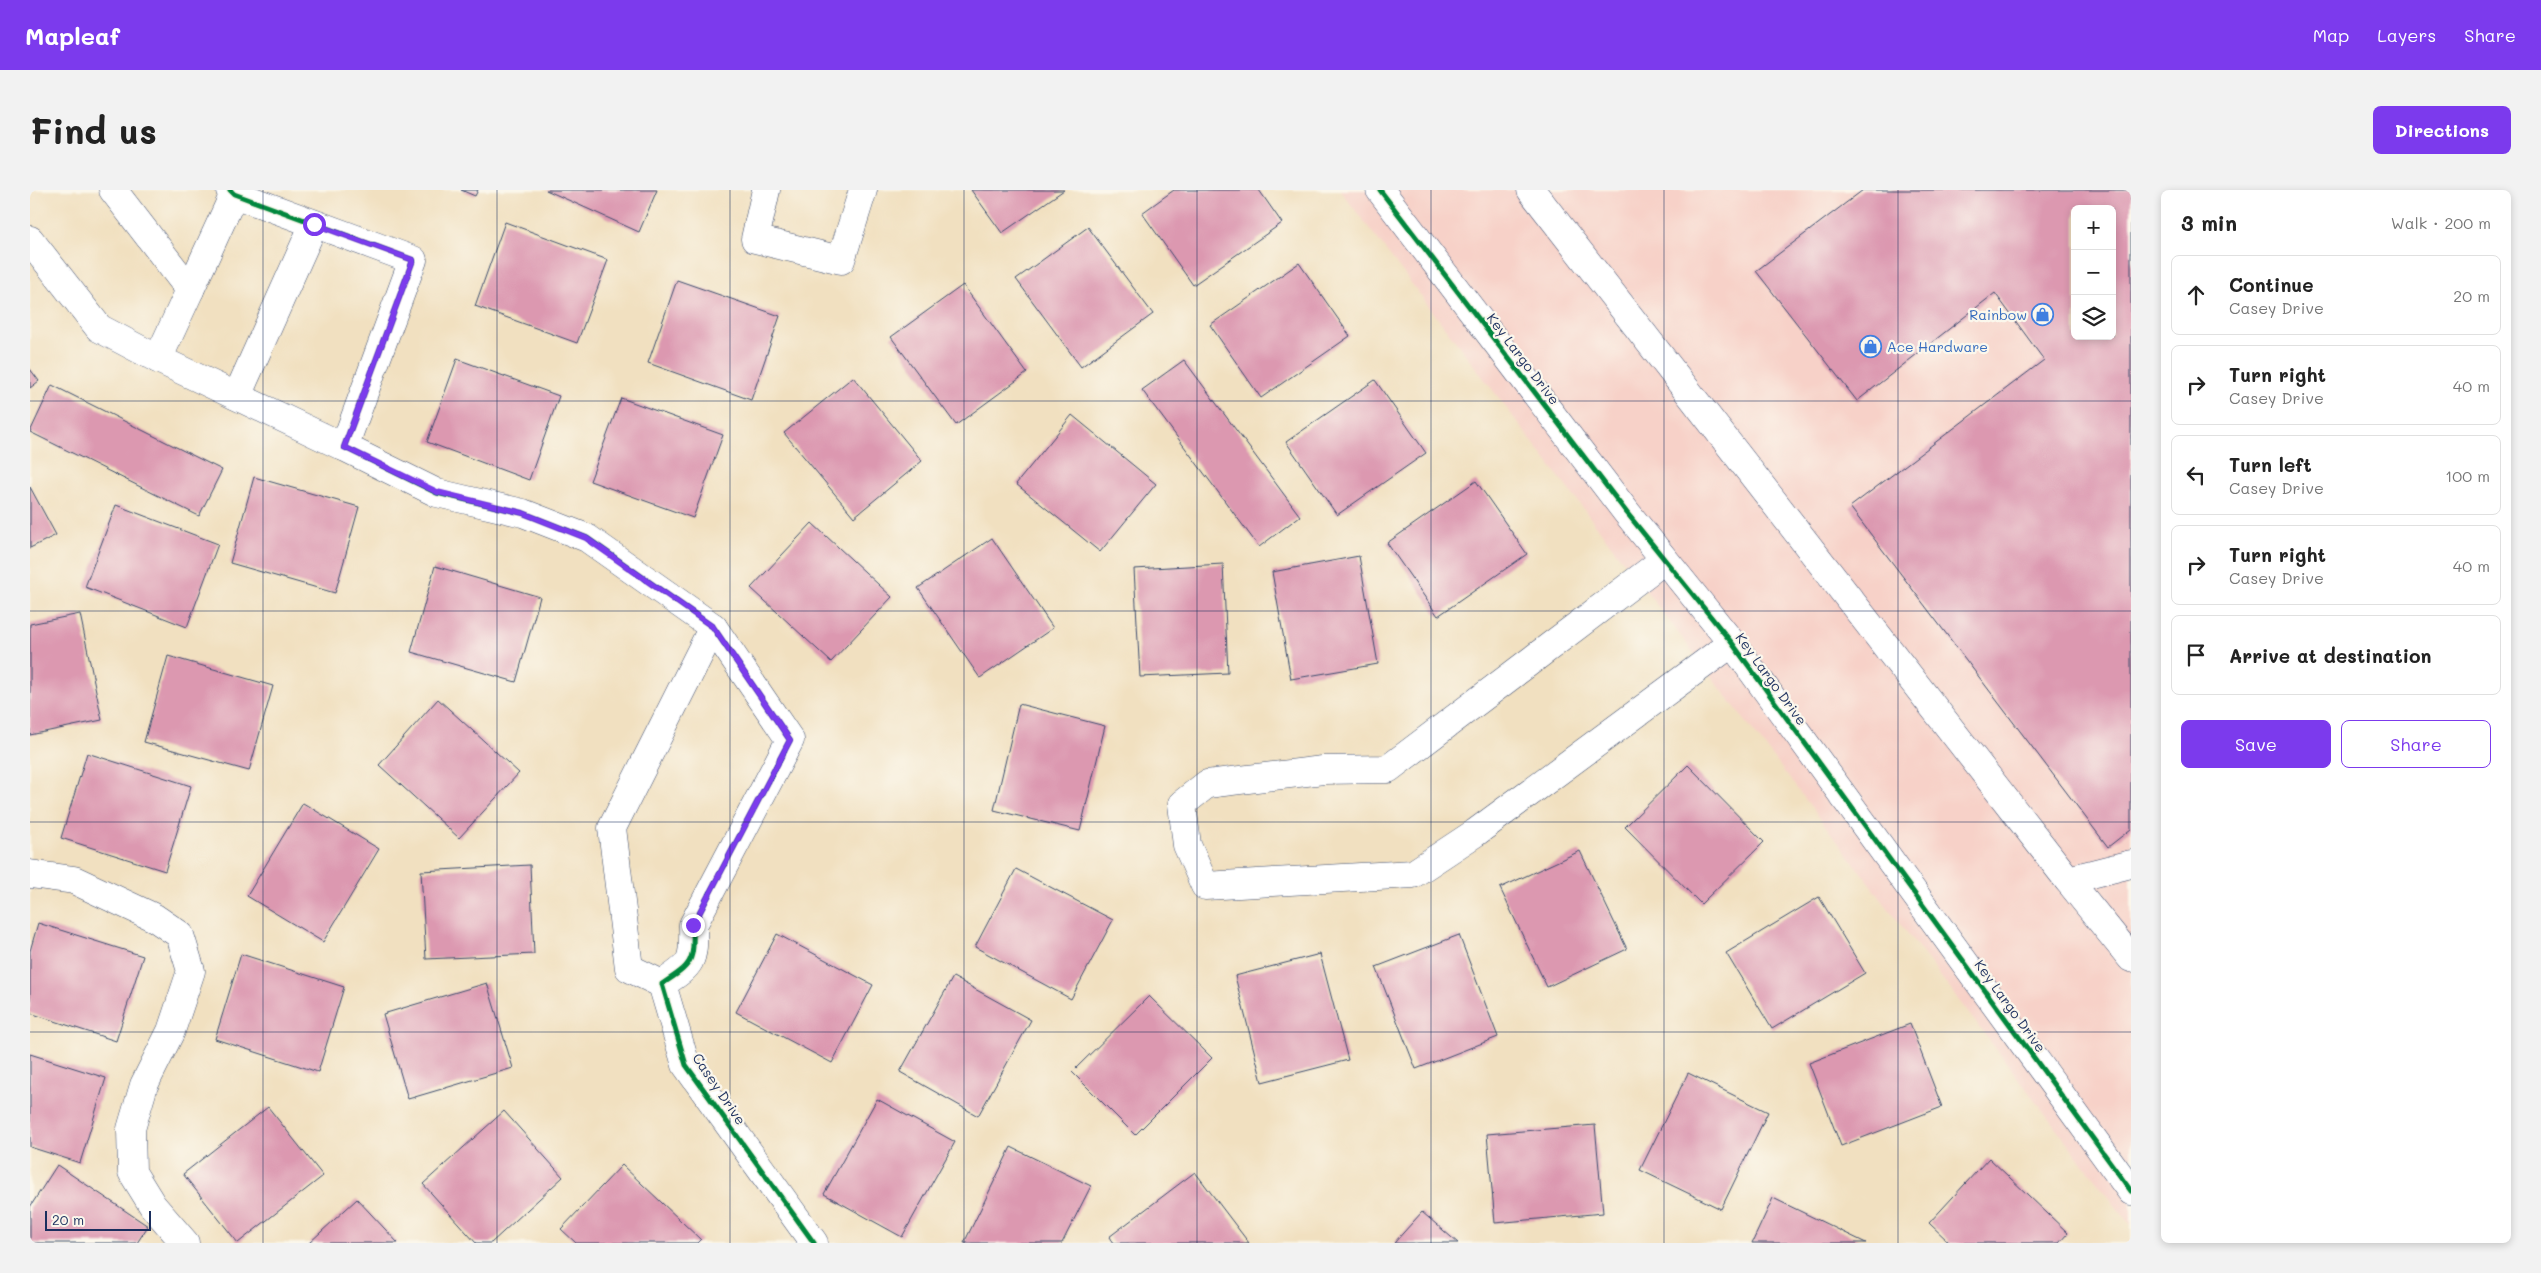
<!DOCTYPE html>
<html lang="en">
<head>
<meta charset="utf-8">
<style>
	:root { --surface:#fff; --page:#f2f2f2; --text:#222; --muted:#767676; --line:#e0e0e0; --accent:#7c3aed }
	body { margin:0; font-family:Mali,sans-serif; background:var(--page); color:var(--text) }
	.controls { position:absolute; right:15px; top:15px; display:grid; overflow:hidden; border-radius:8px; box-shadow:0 2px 8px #0003 }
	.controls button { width:45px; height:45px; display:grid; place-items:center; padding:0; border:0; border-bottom:1px solid var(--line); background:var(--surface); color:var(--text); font:25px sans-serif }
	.scale { position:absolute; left:15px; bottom:12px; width:106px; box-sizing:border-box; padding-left:5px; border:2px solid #1b2f5e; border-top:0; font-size:14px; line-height:18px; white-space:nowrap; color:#1b2f5e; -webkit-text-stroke:4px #fbf7ec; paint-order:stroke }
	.stop { position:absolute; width:15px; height:15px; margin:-11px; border:4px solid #7c3aed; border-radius:50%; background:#fff }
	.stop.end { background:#7c3aed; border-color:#fff; box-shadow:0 1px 5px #0008 }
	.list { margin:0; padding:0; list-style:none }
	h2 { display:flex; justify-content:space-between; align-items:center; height:65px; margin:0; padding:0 20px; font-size:21px }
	h2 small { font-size:16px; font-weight:400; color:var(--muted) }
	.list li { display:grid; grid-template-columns:32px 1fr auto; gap:15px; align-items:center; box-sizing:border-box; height:80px; margin:0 10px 10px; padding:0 10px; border:1px solid var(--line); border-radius:8px }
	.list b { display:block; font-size:19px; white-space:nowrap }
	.list p { margin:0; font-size:16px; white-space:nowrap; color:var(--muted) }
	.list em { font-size:16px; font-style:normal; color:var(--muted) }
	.actions { display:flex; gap:10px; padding:15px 20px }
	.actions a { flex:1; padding:11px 0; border:1px solid var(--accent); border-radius:8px; text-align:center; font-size:18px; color:var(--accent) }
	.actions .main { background:var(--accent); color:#fff }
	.icon { flex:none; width:28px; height:28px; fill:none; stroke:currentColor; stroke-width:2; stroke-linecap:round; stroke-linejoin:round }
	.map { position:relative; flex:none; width:2101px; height:1053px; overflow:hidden; border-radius:8px }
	header { display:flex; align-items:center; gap:30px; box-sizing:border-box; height:70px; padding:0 25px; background:var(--accent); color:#fff }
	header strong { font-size:24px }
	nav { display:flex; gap:28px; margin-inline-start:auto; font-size:18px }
	.intro { display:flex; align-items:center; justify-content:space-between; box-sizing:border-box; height:120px; padding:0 30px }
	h1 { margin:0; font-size:35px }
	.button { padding:12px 22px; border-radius:8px; background:var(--accent); color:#fff; font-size:18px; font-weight:700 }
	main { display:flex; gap:30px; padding:0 30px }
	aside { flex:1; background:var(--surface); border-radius:8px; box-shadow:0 2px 8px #0003 }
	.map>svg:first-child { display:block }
	.built { fill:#f7d1c8; fill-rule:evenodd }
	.building { fill:#dc98b0; fill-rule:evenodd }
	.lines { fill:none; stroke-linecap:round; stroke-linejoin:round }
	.minor-casing { stroke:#3b4a6d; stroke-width:29 }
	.minor { stroke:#fff; stroke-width:28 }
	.cycleway-casing { stroke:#fbf7ec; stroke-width:8 }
	.cycleway { stroke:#00873e; stroke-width:5 }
	.route { stroke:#7c3aed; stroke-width:6 }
	.grid { fill:none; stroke:#1b2f5e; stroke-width:1; stroke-opacity:0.55 }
	.labels { text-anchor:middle; stroke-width:4.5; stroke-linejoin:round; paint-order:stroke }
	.shop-label { font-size:14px; fill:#366cbe; stroke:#fbf7ec; text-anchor:end }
	.street-label { font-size:14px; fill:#1b2f5e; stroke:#fbf7ec }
</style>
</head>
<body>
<header>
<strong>Mapleaf</strong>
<nav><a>Map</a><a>Layers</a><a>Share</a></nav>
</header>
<div class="intro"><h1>Find us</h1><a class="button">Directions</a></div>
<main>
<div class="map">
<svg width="2101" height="1053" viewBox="0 0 2101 1053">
	<rect width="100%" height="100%" fill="#fbf7ec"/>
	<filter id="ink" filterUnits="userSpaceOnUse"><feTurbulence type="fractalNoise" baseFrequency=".02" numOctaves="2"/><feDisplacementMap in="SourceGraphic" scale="10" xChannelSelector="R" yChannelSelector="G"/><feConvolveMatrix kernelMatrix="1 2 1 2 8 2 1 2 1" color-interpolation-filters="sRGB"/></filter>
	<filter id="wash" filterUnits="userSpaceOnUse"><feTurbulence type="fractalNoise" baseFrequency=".0096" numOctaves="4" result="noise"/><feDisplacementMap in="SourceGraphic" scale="20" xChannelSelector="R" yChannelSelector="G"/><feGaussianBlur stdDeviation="1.12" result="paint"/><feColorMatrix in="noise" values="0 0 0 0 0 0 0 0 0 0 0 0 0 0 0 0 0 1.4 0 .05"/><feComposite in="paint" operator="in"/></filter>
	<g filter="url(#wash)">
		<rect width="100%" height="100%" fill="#f1e0c0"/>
		<path class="built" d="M1310 0H2101V1036ZM2045 19H2082V146H2045Z"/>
		<g id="blocks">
			<g class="building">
				<polygon points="431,0 448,0 445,6"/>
				<polygon points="516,0 627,0 609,42"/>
				<polygon points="941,0 1034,0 972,43"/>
				<polygon points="1144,0 1229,0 1252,33 1163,95 1112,23"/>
				<path d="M1833 0H2101V639L2078 657 1820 317 2014 170 1965 103 1827 211 1726 81ZM2045 19H2082V146H2045Z"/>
				<polygon points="475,32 578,70 547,153 445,116"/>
				<polygon points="1058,37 1123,124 1051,177 986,89"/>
				<polygon points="1269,73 1320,146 1231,208 1180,135"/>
				<polygon points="647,90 750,126 721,210 618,173"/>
				<polygon points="933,95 997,183 926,235 861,147"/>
				<polygon points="427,169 529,206 499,290 397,252"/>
				<polygon points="1154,170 1270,326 1229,357 1112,200"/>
				<polygon points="0,179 9,191 0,198"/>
				<polygon points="823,187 892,271 824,327 754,243"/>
				<polygon points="1345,190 1396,263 1307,325 1256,252"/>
				<polygon points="22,195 192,280 169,326 0,242"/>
				<polygon points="591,208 693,245 663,328 560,291"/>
				<polygon points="1042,225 1126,294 1070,362 986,294"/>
				<polygon points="224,287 329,317 305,403 200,373"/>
				<polygon points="1446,291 1497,364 1408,426 1357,353"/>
				<polygon points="0,297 26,345 0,358"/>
				<polygon points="86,315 188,354 157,437 55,397"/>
				<polygon points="782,333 862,407 801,472 721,398"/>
				<polygon points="962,348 1023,438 950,488 888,398"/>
				<polygon points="1329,366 1348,474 1261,489 1242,382"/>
				<polygon points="1193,374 1198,483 1110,487 1104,379"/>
				<polygon points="405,376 510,407 486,492 381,462"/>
				<polygon points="50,424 72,530 0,545 0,434"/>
				<polygon points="138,466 243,496 219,581 114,552"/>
				<polygon points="408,509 489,583 429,648 349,575"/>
				<polygon points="989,514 1075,536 1050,641 964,620"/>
				<polygon points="57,563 161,596 135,681 31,648"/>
				<polygon points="1658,575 1734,652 1671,714 1595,637"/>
				<polygon points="273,613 349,659 293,752 217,706"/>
				<polygon points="1550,661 1597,759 1517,797 1470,698"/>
				<polygon points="500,675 504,764 396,769 391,681"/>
				<polygon points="986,679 1083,730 1041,809 945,757"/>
				<polygon points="1789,707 1835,783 1742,839 1696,763"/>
				<polygon points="8,733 113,766 86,851 0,823 0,761"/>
				<polygon points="747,744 843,795 802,873 706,822"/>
				<polygon points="1429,745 1468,847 1386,879 1346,777"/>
				<polygon points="211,764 314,797 288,882 185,849"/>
				<polygon points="1290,764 1318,870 1232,892 1205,786"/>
				<polygon points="923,787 1001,830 948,926 870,882"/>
				<polygon points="457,793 483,878 378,909 353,824"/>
				<polygon points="1119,806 1182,868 1105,945 1042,882"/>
				<polygon points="1880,834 1912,917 1811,956 1779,873"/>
				<polygon points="0,864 76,888 50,973 0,957"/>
				<polygon points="1658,883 1738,922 1691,1019 1610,980"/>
				<polygon points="847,909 925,952 872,1047 794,1004"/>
				<polygon points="238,917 293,986 208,1053 153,984"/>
				<polygon points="474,921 533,987 461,1053 446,1053 393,994"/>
				<polygon points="1565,935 1573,1023 1465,1033 1457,944"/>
				<polygon points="981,957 1061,996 1032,1053 934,1053"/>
				<polygon points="1959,968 2038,1043 2029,1053 1920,1053 1899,1033"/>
				<polygon points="27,975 118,1036 107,1053 0,1053 0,1017"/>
				<polygon points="592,975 671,1050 668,1053 546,1053 531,1039"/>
				<polygon points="1165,982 1219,1053 1083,1053 1079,1047"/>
				<polygon points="1743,1008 1836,1053 1722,1053"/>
				<polygon points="327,1009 368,1053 279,1053"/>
				<polygon points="1392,1022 1428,1053 1364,1053"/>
			</g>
		</g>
	</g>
	<g filter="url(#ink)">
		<use href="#blocks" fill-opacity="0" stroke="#3b4a6d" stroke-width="1"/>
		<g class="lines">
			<defs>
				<g id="minor">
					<path d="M200 0 204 4 383 70 314 257 407 303 493 323 557 348 683 437 760 550 663 735C664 772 663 774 632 794L656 875 784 1053"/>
					<polyline points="736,0 725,49 811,70 833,0"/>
					<polyline points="1350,0 1597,323 1702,453 2101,1001"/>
					<polyline points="1501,0 2038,690 2101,674"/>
					<polyline points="0,50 69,138 128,169 160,100 83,0"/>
					<polyline points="160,100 204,4"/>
					<polyline points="128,169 314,257"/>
					<polyline points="207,206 284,34"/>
					<polyline points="1634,370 1358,579 1293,580 1177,594 1152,614 1157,655 1175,696 1383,684 1445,643 1702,453"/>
					<polyline points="0,684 44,690 125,728 150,745 161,781 141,841 114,895 101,939 102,982 123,1016 155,1053"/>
					<polyline points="2038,690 2101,768"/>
					<polyline points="632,794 599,778 582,638 683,437"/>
				</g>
			</defs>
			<use href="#minor" class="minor-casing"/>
			<use href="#minor" class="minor"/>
			<defs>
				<g id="cycleway">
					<path d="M200 0 204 4 383 70 314 257 407 303 493 323 557 348 683 437 760 550 663 735C664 772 663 774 632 794L656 875 784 1053"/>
					<polyline points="1350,0 1597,323 1702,453 2101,1001"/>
				</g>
			</defs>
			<use href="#cycleway" class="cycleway-casing"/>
			<use href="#cycleway" class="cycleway"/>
		</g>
	</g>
	<g class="lines" filter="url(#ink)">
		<polyline class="route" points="284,34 383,70 314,257 407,302 493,323 556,348 683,437 760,550 663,735"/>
	</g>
	<path class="grid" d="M233 0V1053M467 0V1053M700 0V1053M934 0V1053M1167 0V1053M1401 0V1053M1634 0V1053M1868 0V1053M0 211H2101M0 421H2101M0 632H2101M0 842H2101"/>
	<defs>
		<symbol id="shop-ring" viewBox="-11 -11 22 22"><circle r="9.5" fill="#fbf7ec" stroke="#3f7fe0" stroke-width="1.5"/><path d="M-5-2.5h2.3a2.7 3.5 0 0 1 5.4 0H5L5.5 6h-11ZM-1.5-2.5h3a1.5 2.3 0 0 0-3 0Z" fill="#3f7fe0"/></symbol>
	</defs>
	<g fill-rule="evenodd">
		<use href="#shop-ring" x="2000" y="112" width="25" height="25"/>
		<use href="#shop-ring" x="1828" y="144" width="25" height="25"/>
	</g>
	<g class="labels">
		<g class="shop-label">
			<text x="1997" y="130">Rainbow</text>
			<text x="1857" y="162" text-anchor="start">Ace Hardware</text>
		</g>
		<g class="street-label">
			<text transform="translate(1493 169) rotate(53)" y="5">Key Largo Drive</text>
			<text transform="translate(1741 489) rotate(54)" y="5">Key Largo Drive</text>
			<text transform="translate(1980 816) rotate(54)" y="5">Key Largo Drive</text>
			<text transform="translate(689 899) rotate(56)" y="5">Casey Drive</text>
		</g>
	</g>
</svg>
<div class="controls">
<button>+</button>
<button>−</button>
<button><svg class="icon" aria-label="layers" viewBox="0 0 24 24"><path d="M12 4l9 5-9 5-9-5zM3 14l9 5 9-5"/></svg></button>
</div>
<div class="scale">20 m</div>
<div class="stop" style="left:284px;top:34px"></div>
<div class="stop end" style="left:663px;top:735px"></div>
</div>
<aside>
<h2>3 min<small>Walk · 200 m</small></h2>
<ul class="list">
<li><svg class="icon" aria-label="ahead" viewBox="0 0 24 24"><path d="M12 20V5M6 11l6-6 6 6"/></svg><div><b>Continue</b><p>Casey Drive</p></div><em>20 m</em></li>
<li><svg class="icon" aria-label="right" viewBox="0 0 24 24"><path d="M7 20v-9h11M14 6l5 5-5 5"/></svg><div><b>Turn right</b><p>Casey Drive</p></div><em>40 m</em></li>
<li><svg class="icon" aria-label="left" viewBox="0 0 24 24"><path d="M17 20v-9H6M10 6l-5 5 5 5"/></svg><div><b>Turn left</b><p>Casey Drive</p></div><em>100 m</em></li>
<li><svg class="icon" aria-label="right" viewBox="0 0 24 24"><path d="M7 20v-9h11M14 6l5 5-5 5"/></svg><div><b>Turn right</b><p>Casey Drive</p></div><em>40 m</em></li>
<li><svg class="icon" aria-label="arrive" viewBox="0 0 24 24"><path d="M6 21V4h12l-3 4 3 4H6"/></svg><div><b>Arrive at destination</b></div></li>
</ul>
<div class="actions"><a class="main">Save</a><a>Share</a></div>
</aside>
</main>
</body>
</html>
